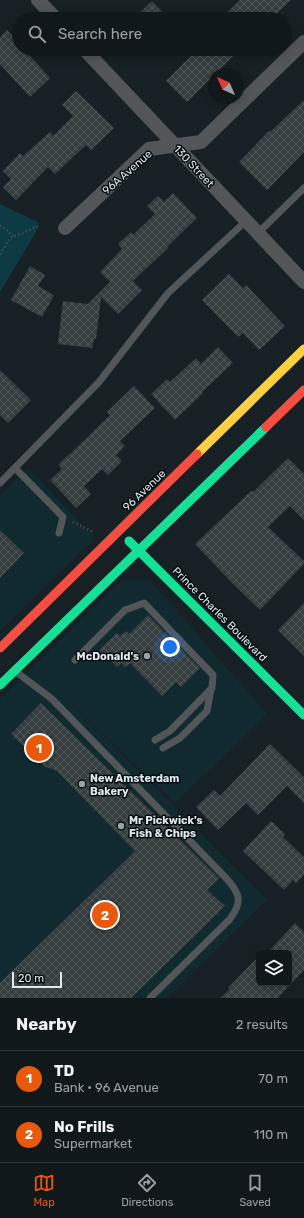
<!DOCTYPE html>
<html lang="en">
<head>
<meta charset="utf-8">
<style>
	:root { --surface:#11181b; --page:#1e2528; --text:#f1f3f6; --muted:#9ca0a3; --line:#30373a; --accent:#ea580c }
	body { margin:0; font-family:Rubik,sans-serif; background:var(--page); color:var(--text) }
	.controls { position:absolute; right:12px; bottom:12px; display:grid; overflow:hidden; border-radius:6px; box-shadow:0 2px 10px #0003 }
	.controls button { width:36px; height:36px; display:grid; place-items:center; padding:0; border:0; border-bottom:1px solid var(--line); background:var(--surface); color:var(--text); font:20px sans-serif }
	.compass { position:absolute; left:208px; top:68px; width:36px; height:36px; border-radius:50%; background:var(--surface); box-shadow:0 2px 10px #0003; rotate:315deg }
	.scale { position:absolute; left:12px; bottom:10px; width:50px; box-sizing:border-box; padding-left:4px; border:2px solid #dfeaee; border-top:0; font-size:11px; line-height:14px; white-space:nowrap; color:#dfeaee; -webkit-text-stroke:3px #050b0e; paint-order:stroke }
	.you { position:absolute; left:170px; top:647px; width:14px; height:14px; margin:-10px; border:3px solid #fff; border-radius:50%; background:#1a73e8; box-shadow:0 0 0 6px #1a73e833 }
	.badge { display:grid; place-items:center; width:26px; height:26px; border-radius:50%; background:var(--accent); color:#fff; font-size:13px; font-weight:700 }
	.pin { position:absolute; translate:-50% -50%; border:2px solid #fff; box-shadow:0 1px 4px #0006 }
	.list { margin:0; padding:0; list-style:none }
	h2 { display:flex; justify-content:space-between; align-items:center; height:52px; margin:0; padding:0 16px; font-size:17px }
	h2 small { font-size:13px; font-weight:400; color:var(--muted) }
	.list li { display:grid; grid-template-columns:26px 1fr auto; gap:12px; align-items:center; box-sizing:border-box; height:56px; padding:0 16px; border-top:1px solid var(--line) }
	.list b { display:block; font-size:15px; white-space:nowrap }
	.list p { margin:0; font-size:13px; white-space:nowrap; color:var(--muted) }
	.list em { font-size:13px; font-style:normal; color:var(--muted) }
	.icon { flex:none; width:22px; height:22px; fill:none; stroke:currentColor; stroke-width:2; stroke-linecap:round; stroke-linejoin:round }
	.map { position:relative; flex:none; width:304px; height:998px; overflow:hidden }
	.search { position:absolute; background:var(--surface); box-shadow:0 2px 10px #0003; left:12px; right:12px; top:12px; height:44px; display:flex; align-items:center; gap:10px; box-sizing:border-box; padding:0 14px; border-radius:22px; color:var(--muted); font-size:15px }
	.sheet { height:164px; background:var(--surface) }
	nav { display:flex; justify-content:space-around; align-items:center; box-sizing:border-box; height:56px; border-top:1px solid var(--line); background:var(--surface); font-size:11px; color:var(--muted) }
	nav a { display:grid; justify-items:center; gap:2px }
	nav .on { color:var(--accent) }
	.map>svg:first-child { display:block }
	.built { fill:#112a30 }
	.park { fill:#0d3945 }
	.building { fill:url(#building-cross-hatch) }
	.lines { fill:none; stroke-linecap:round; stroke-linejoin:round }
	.path { stroke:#53585b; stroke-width:2.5; stroke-dasharray:1 3; stroke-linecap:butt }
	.lane { stroke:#525659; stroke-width:7 }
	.street { stroke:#525659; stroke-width:14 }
	.fast { stroke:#16e098; stroke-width:9 }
	.slow { stroke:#ffcf43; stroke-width:9 }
	.jam { stroke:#f24e42; stroke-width:9 }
	.poi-dot { fill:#99a3a7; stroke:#050b0e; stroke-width:1.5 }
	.labels { text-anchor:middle; stroke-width:3; stroke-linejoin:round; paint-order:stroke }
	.street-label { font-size:11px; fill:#dfeaee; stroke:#050b0e }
	.poi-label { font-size:11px; font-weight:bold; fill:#dfeaee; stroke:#050b0e; text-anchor:start }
</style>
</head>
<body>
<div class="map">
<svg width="304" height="998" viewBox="0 0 304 998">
	<defs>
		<pattern id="building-cross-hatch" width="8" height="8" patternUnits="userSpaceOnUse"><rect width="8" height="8" fill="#353d3f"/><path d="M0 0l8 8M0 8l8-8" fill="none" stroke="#52595b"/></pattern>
	</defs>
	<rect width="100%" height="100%" fill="#172024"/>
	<g class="built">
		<polygon points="28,468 95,538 0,631 0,495"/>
		<polygon points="122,580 150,580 267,714 175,803 61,693 267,900 167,998 0,998 0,699"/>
	</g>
	<polygon class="park" points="0,204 38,222 36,232 0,292"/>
	<g class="building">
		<polygon points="240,0 291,0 271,19 221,19"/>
		<polygon points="152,1 169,19 133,19"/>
		<polygon points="7,30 19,42 19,49 24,49 50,78 30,97 0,64 0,37"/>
		<polygon points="198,49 240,49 187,102 166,81"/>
		<polygon points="76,91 114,128 91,150 86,145 55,174 48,167 16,200 3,187 11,179 3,171 20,153 23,156 50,132 53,136 73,116 62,105"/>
		<polygon points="304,100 304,152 267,190 239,162 269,131 270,132"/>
		<polygon points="173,193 197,218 167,247 168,248 133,281 142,290 118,314 101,297 96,339 94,339 92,348 58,344 63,301 88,304 110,282 100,272 122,249 118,244 131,232 133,235 155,214 147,206 158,196 164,202"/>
		<polygon points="30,266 45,275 38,286 54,295 42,317 11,300"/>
		<polygon points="229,274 243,288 246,285 285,326 259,350 243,333 238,337 202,300"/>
		<polygon points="218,347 233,363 202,392 203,393 175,420 151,394 167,379 170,382 196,358 201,364"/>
		<polygon points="0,370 31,400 8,423 0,415"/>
		<polygon points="134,386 155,408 120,441 125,446 116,455 122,461 108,475 102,469 84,486 91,494 76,508 50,480 62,469 58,465 69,454 70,454 110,415 107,412"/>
		<polygon points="288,458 304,474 304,520 290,506 268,527 304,561 304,564 260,610 234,585 195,544 251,491 253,492"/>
		<polygon points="0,530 24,553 0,578"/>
		<polygon points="304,603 304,656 278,630"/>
		<polygon points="148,615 200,668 181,687 176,682 162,696 130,663 125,667 121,663 117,667 99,650 117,633 120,636 126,631 129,634"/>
		<polygon points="41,703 219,878 207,890 225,906 131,998 0,998 0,983 135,851 57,771 44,766 11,734"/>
		<polygon points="270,744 304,777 304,803 287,786 258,815 246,803 218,830 196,807 214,790 220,796"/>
		<polygon points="271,821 285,834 283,837 304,857 304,875 296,883 293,880 284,890 243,851"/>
		<polygon points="295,923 304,932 304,970 278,998 220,998 230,989 228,988 259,956 259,983 289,983 289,953 267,953"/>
	</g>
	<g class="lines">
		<g class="path">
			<polyline points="0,226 5,228 13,236"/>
			<polyline points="0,254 10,238 39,226"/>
			<polyline points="73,522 93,532"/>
		</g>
		<g class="lane">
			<polyline points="258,233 304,188"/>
			<polyline points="15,468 63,517 59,533"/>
			<polyline points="0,483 99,382 168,293 246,221"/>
			<polyline points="75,660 125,610 144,603 213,675 212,688 170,731 155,740"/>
			<path d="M15 671 52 699 227 879C240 894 243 901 230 919L150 998"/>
			<polyline points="163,748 180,738 207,711 211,689"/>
		</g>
		<g class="street">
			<polyline points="38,0 56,19"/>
			<polyline points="84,49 304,282"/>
			<polyline points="65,228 149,149 201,142 304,42"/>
		</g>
		<g class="fast">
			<polyline points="129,541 304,715"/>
			<polyline points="0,685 266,427"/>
		</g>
		<polyline class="slow" points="197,454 304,349"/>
		<g class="jam">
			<polyline points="266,427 304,390"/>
			<polyline points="0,648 197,454"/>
		</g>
	</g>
	<g class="poi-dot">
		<circle cx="147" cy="656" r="4"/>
		<circle cx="82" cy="784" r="4"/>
		<circle cx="121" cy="826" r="4"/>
	</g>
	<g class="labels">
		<g class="street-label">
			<text transform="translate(194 166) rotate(47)" y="4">130 Street</text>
			<text transform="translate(127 172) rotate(-41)" y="4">96A Avenue</text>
			<text transform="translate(144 490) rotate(-44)" y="4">96 Avenue</text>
			<text transform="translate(220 614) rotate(45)" y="4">Prince Charles Boulevard</text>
		</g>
		<g class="poi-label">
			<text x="139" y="660" text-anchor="end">McDonald's</text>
			<text x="90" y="782">New Amsterdam<tspan x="90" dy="13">Bakery</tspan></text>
			<text x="129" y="824">Mr Pickwick's<tspan x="129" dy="13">Fish &amp; Chips</tspan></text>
		</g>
	</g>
</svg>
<div class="controls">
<button><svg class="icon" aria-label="layers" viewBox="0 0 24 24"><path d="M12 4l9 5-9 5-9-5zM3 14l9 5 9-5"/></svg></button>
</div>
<svg class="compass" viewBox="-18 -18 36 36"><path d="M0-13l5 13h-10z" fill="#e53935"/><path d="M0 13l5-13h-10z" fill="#9ca0a3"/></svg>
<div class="scale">20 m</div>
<div class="you"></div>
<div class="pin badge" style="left:39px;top:748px">1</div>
<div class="pin badge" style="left:105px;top:915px">2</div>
<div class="search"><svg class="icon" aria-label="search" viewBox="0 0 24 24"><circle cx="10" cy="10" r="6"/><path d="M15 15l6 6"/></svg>Search here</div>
</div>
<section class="sheet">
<h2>Nearby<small>2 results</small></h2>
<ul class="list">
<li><span class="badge">1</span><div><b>TD</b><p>Bank · 96 Avenue</p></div><em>70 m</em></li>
<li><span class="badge">2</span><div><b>No Frills</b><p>Supermarket</p></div><em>110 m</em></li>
</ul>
</section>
<nav>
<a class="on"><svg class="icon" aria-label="map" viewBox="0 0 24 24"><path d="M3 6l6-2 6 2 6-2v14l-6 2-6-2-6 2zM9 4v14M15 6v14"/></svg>Map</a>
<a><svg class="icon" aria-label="directions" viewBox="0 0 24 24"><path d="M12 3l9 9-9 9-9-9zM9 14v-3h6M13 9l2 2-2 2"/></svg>Directions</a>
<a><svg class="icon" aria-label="saved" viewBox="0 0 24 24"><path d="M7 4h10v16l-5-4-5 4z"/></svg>Saved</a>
</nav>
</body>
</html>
